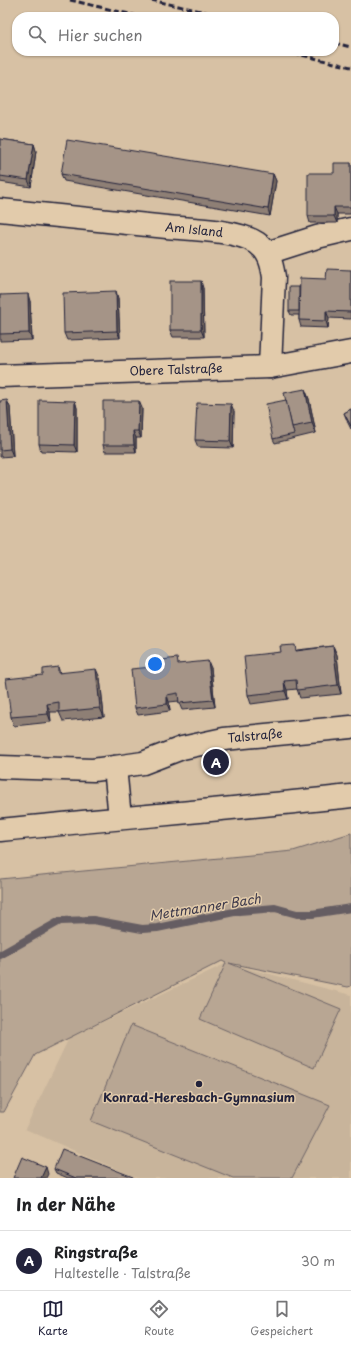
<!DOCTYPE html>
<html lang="de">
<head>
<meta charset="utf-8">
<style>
	:root { --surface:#fff; --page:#f2f2f2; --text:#202124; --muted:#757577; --line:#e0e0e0; --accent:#22223b }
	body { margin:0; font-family:"Playpen Sans",sans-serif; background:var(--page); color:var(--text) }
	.you { position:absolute; left:155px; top:664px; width:14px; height:14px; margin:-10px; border:3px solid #fff; border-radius:50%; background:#1a73e8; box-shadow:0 0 0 6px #1a73e833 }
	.badge { display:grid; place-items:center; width:26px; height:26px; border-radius:50%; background:var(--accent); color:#fff; font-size:13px; font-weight:700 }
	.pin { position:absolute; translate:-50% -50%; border:2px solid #fff; box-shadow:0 1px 4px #0006 }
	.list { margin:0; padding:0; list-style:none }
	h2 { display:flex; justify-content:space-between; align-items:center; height:52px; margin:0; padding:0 16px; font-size:17px }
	h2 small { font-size:13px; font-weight:400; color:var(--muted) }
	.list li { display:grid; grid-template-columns:26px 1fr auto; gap:12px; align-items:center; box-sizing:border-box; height:60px; padding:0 16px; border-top:1px solid var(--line) }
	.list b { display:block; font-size:15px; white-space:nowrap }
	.list p { margin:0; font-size:13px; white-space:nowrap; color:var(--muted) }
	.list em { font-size:13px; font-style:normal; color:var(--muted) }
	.icon { flex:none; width:22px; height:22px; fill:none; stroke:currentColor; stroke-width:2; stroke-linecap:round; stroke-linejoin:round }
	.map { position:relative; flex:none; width:351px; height:1178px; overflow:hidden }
	.search { position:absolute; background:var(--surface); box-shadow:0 1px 3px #0004; left:12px; right:12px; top:12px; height:44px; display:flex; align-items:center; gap:10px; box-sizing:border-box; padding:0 14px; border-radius:16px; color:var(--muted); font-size:15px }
	.sheet { height:112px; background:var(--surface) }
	nav { display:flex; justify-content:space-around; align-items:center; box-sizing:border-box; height:56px; border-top:1px solid var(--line); background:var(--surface); font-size:11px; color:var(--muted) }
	nav a { display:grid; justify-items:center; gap:2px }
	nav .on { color:var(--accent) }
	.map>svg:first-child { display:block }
	.built { fill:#c8b49b }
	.green { fill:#b8a693; stroke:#6d6467 }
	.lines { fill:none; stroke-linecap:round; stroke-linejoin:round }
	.stream { stroke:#655d62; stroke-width:8 }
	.minor-casing { stroke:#22223b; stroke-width:25 }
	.minor { stroke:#e2cbab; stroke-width:22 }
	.rail { stroke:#22223b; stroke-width:3; stroke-dasharray:6 3; stroke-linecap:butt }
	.wall { fill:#8e7f74; stroke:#22223b }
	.shaded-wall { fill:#74685e; stroke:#22223b }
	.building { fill:#a59487; stroke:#22223b }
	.poi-dot { fill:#22223b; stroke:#e2cbab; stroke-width:1.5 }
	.labels { text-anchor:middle; stroke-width:3; stroke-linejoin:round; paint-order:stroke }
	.street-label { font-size:12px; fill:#22223b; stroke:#e2cbab }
	.poi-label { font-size:12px; font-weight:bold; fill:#22223b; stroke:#e2cbab }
	.water-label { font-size:13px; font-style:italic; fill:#3e3a4b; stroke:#e2cbab }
</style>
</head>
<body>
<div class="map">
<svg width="351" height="1178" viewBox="0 0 351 1178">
	<rect width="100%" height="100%" fill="#d7c1a4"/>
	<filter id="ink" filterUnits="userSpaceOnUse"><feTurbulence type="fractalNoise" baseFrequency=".025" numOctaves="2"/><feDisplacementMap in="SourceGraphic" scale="8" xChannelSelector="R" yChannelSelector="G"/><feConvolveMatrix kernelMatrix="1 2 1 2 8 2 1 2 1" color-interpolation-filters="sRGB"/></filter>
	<g filter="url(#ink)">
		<polygon class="built" points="227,963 351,995 351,1178 137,1178 25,1129 69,1038"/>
		<g class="green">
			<polygon points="351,833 351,986 348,987 229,963 341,1009 314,1068 200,1019 226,963 222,961 35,1055 4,1112 0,1112 0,879 293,851"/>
			<polygon points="131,1025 330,1105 292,1178 233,1178 91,1121"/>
		</g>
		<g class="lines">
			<polyline class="stream" points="0,955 60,921 93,920 142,929 157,928 239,911 275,908 297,914 312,914 351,908"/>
			<defs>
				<g id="minor">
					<path d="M0 210C56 216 112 221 167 227 190 229 239 230 257 243 269 251 272 264 274 277L270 367"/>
					<polyline points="267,253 317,237 351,229"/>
					<polyline points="0,376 270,367 351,352"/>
					<polyline points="0,767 93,770 115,767 120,818"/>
					<polyline points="115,767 143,763 182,748 224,739 351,727"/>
					<path d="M0 830C117 818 234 809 351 796"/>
				</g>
			</defs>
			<use href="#minor" class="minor-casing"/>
			<use href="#minor" class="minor"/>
			<g class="rail">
				<polyline points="70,0 142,17"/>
				<polyline points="151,0 228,17"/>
				<polyline points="334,43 351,47"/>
				<polyline points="285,51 351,67"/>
			</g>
		</g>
		<g class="wall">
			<polygon points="0,139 34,144 36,151 31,187 0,182"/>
			<polygon points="351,163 351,214 337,214 337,223 310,223 308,216 334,173"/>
			<polygon points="61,174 273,174 276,181 270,216 64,181"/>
			<polygon points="351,270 351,319 329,318 328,328 301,327 299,320 299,315 291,315 289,311 299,287 326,279"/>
			<polygon points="203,288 204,337 173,337 170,330"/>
			<polygon points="0,295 30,301 32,340 0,341"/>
			<polygon points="118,298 120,338 67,340 64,333"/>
			<polygon points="305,389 309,399 316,433 275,443 273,439"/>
			<polygon points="0,401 10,407 13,456 0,457"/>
			<polygon points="75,401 77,408 77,452 41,451 39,444"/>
			<polygon points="142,408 141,438 136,438 136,452 105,452 103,445"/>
			<polygon points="351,409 351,429 348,423 344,413"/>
			<polygon points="234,411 233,448 198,447 195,440"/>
			<polygon points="333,646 337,655 341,694 300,698 297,689 287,690 288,699 251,704 248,695 297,650"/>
			<polygon points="179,664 211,668 215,707 182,710 179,703 179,701 169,702 170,711 138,715 135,708"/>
			<polygon points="58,667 60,673 100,678 104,717 63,721 59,712 50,712 51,722 14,726 11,717 43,675"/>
			<polygon points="54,1169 133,1178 68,1178 56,1173"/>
		</g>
		<g class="shaded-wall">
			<polygon points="34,144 36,151 31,187 28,180"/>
			<polygon points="273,174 276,181 270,216 268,209"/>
			<polygon points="334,207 337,214 337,223 334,216"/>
			<polygon points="201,281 203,288 204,337 201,330"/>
			<polygon points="116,291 118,298 120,338 117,331"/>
			<polygon points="28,294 30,301 32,340 29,333"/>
			<polygon points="326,311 329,318 328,328 326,321"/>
			<polygon points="305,389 309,399 316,433 312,423"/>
			<polygon points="7,400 10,407 13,456 10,449"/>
			<polygon points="75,401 77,408 77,452 74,445"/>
			<polygon points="139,401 142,408 141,438 138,431"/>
			<polygon points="231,404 234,411 233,448 230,441"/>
			<polygon points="133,431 136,438 136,452 134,445"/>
			<polygon points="333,646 337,655 341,694 338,685"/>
			<polygon points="208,661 211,668 215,707 213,700"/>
			<polygon points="96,669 100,678 104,717 100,708"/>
			<polygon points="284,681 287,690 288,699 285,691"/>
			<polygon points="167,695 169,702 170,711 167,704"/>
			<polygon points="47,704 50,712 51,722 48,714"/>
			<polygon points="46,1167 48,1174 46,1178 41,1178"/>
		</g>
		<g class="building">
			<polygon points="0,139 34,144 28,180 0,176"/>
			<polygon points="67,140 273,174 268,209 61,174"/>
			<polygon points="334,163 351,163 351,207 334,207 334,216 308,216 308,173 334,173"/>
			<polygon points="327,269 351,270 351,312 326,311 326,321 299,320 300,278 326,279"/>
			<rect x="170" y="281" width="31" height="49"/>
			<rect x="289" y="287" width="10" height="24"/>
			<polygon points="116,291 117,331 64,333 63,293"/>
			<polygon points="28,294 29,333 0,334 0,295"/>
			<polygon points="305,389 312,423 292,427 284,393"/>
			<polygon points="7,400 10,449 0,450 0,401"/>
			<polygon points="39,400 75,401 74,445 39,444"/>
			<polygon points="286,400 292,427 294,434 273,439 266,404"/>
			<polygon points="103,401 139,401 138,431 133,431 134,445 103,445"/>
			<polygon points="197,403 231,404 230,441 195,440"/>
			<polygon points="351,409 351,426 344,413"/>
			<polygon points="295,645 296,651 333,646 338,685 297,690 296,680 284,681 285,691 248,695 244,656 281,652 280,646"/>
			<polygon points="177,658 178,664 208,661 213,700 179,703 178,693 167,695 167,704 135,708 131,669 163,666 162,660"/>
			<polygon points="58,667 58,673 96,669 100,708 59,712 59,702 47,704 48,714 11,717 6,679 43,675 43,669"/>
			<polygon points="62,1149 133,1177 133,1178 76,1178 54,1169"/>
			<polygon points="22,1157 46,1167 41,1178 13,1178"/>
		</g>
	</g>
	<circle class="poi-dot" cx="199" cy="1084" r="4"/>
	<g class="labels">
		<g class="street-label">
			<text transform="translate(194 230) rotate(6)" y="4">Am Island</text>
			<text transform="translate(176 370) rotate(-2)" y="4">Obere Talstraße</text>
			<text transform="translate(255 736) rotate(-5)" y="4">Talstraße</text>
		</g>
		<g class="poi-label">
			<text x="199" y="1102">Konrad-Heresbach-Gymnasium</text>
		</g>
		<g class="water-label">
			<text transform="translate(205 907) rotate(-9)" y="5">Mettmanner Bach</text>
		</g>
	</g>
</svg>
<div class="you"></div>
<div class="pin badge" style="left:216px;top:762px">A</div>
<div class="search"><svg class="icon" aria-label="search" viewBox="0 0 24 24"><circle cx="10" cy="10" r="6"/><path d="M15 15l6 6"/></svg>Hier suchen</div>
</div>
<section class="sheet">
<h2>In der Nähe<small></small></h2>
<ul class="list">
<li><span class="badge">A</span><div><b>Ringstraße</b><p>Haltestelle · Talstraße</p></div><em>30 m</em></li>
</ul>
</section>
<nav>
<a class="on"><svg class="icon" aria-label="map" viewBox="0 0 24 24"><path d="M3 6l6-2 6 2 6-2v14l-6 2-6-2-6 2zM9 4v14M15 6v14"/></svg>Karte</a>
<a><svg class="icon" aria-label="directions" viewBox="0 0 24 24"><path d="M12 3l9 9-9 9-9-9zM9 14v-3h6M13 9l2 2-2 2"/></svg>Route</a>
<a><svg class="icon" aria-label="saved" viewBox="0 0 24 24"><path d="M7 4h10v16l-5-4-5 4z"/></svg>Gespeichert</a>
</nav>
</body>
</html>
